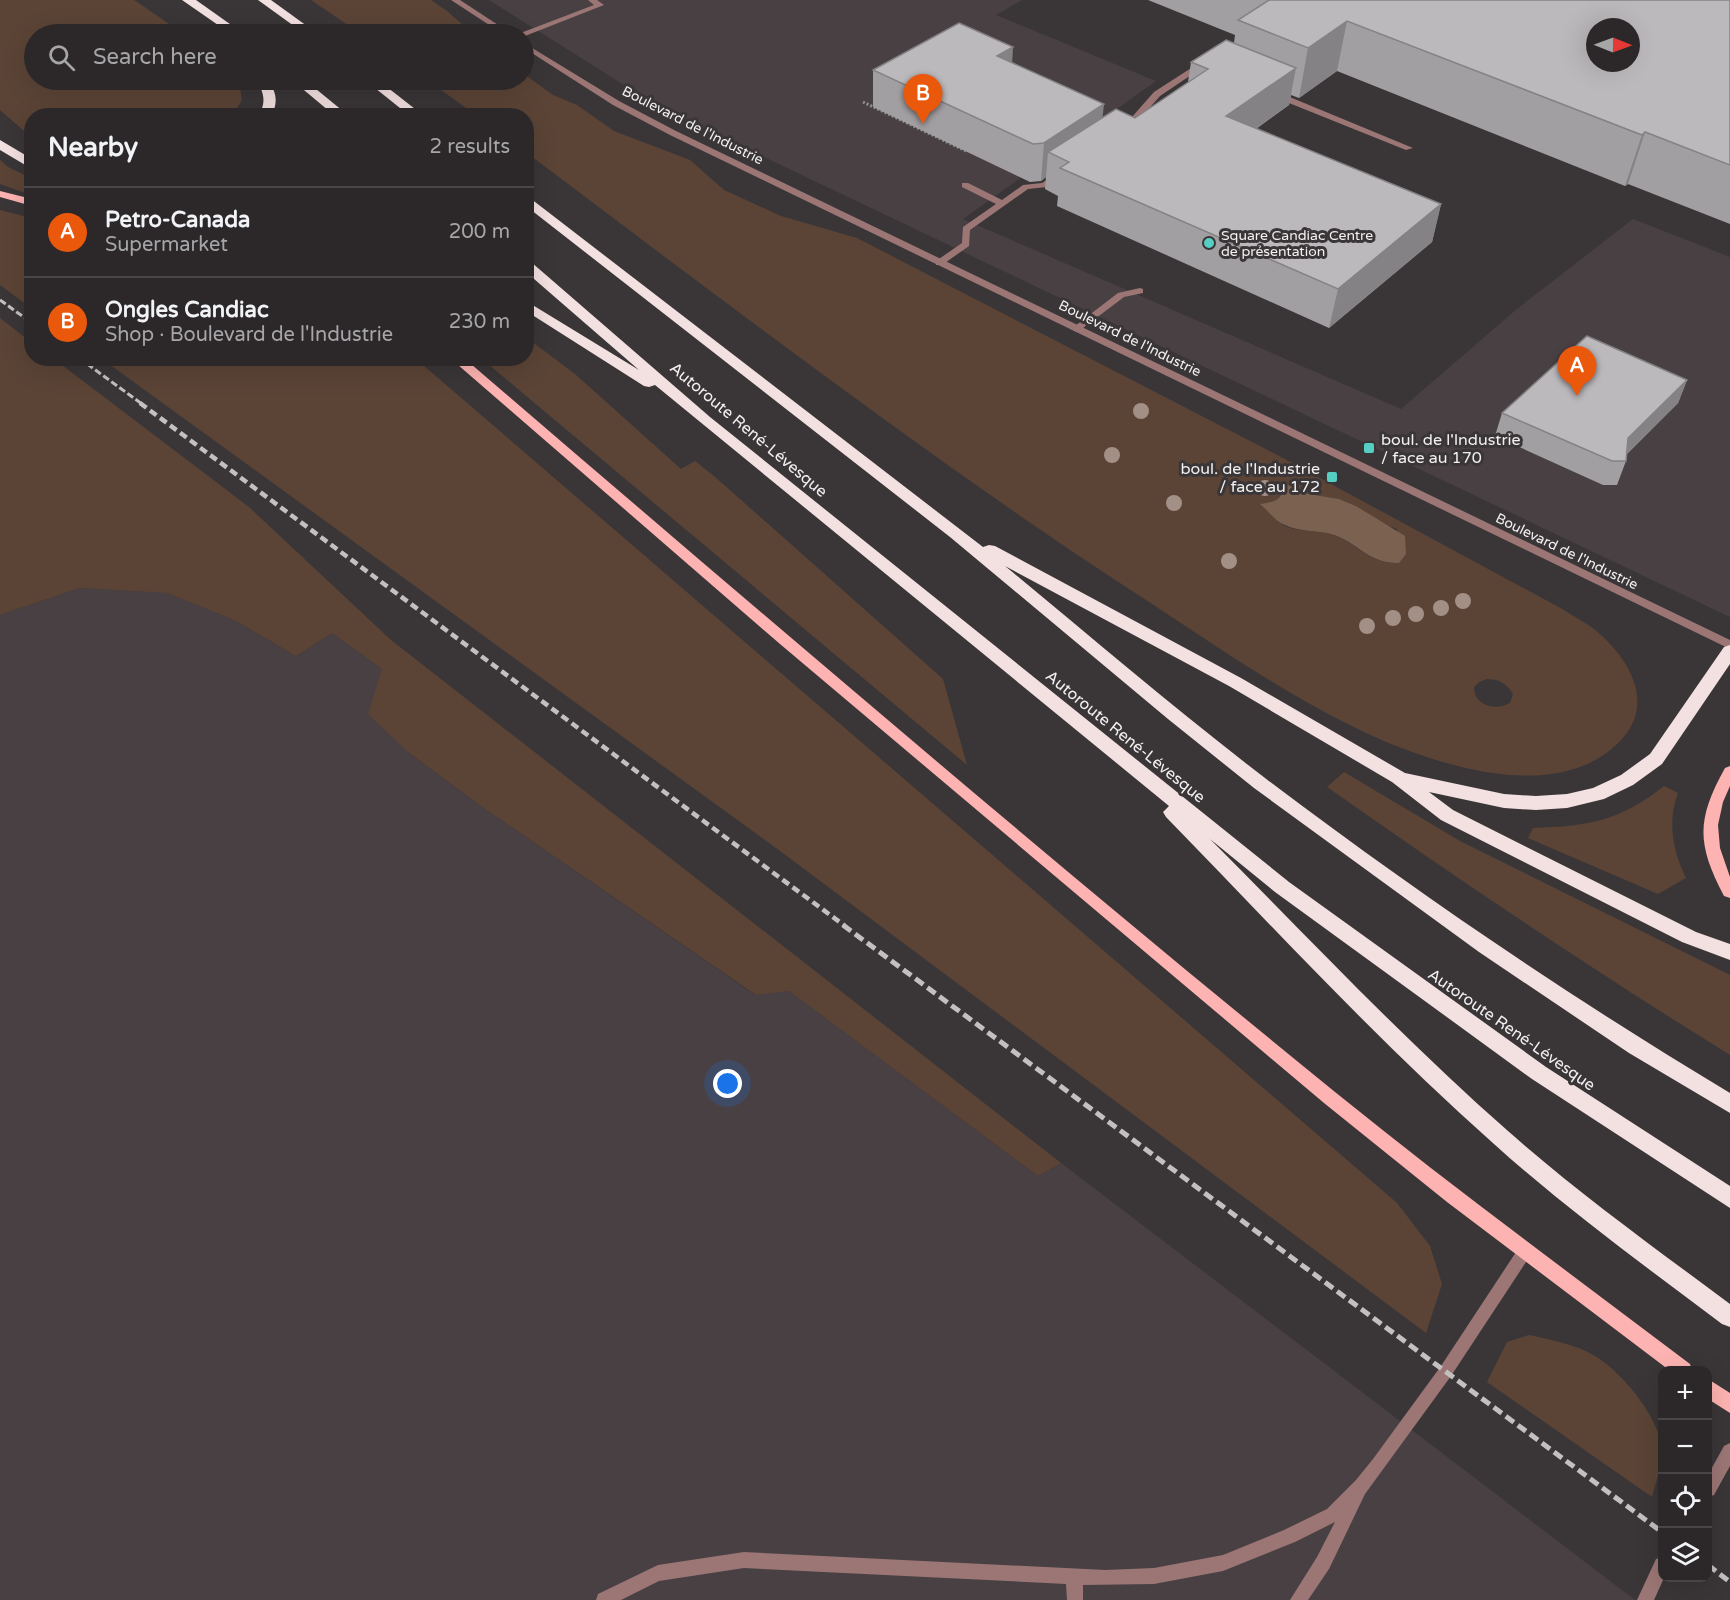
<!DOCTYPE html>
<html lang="en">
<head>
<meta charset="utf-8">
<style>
	:root { --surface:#2c282a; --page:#343032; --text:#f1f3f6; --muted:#a6a6a8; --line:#484447; --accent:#ea580c }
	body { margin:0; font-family:"Varela Round",sans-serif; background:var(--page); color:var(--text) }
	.controls { position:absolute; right:18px; bottom:18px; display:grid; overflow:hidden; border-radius:12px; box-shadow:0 6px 24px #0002 }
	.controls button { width:54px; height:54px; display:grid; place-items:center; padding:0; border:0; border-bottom:2px solid var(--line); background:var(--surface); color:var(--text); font:30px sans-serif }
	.compass { position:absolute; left:1586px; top:18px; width:54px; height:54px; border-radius:50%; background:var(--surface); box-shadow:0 6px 24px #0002; rotate:91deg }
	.you { position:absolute; left:728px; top:1084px; width:21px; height:21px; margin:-15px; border:4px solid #fff; border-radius:50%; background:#1a73e8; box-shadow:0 0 0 9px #1a73e833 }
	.badge { display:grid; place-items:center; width:39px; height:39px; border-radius:50%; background:var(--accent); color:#fff; font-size:20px; font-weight:700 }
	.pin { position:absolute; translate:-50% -50px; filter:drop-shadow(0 2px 3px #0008) }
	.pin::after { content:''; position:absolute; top:32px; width:21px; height:18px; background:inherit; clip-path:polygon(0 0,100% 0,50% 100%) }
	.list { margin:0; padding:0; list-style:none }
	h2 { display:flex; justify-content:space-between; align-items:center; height:78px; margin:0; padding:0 24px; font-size:26px }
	h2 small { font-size:20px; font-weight:400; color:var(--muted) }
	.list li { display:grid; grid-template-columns:39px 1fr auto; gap:18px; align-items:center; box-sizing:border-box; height:90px; padding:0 24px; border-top:2px solid var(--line) }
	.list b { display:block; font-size:22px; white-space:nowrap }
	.list p { margin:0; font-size:20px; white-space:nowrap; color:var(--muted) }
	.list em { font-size:20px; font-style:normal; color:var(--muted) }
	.icon { flex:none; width:33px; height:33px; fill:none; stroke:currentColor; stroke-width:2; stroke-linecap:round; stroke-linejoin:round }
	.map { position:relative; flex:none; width:1730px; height:1600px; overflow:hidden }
	.search { position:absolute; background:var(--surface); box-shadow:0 6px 24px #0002; left:24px; top:24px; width:510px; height:66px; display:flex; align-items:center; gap:15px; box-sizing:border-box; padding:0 21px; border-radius:33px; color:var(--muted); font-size:22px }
	.panel { position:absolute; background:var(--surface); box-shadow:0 6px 24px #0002; left:24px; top:108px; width:510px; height:258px; border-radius:24px }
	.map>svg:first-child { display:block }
	.built { fill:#494044 }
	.green { fill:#5b4436; fill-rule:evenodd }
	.forest { fill:#7b6150 }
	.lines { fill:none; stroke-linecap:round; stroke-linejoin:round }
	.path { stroke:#918e90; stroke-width:3; stroke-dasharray:2 2; stroke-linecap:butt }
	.service { fill:#9b7675; fill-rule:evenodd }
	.tertiary { fill:#9b7675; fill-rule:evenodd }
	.primary { fill:#fdb3b1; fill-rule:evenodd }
	.motorway { fill:#f3e0e0; fill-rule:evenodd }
	.rail-far2 { stroke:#c2c0c1; stroke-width:3; stroke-dasharray:7 3; stroke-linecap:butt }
	.rail-far1 { stroke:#c2c0c1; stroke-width:4.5; stroke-dasharray:8 4.5; stroke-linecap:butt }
	.rail { stroke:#c2c0c1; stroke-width:5; stroke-dasharray:10 5; stroke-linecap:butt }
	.tree { fill:#a28f86 }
	.wall { fill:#a29fa3 }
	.shaded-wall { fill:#848284 }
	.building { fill:#bcb9bd; stroke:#848284; stroke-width:1.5; fill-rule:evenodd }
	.poi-dot { fill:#56cec4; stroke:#3a3638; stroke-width:2 }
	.labels { text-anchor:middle; stroke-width:6; stroke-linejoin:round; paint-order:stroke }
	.far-street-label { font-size:14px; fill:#f1eff0; stroke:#3a3638 }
	.far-poi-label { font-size:14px; fill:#f1eff0; stroke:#3a3638; text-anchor:start }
	.street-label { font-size:16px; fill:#f1eff0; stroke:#3a3638 }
	.poi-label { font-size:16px; fill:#f1eff0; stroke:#3a3638; text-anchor:start }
</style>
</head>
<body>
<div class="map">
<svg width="1730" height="1600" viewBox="0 0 1730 1600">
	<rect width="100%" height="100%" fill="#3a3638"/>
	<g class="built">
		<polygon points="489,0 1022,0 996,15 1156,81 963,219 1401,409 1517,309 1633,219 1730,257 1730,617 699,126 640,95"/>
		<polygon points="80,588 167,593 234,620 296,656 332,633 382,669 408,752 481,806 755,995 789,991 1038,1176 1061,1163 1635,1600 0,1600 0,615"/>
	</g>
	<g class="green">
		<polygon points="0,0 134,0 184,34 34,34 34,80 233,80 240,88 242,100 233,115 32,116 31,137 0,110"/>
		<polygon points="311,0 431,0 447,11 473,34 361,34"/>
		<path d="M524 74 553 95 577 105 614 131 690 160 724 190 781 216 857 238 1281 457 1564 610C1576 618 1591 625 1601 635 1642 673 1656 720 1602 756 1539 797 1440 765 1377 738 1288 698 1208 640 1126 587 920 452 724 301 527 153L526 116 476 115 427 80H524ZM1281 483 1309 494 1339 499 1356 506 1383 524 1397 529 1399 563C1368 564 1358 543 1331 534 1317 530 1299 532 1285 526 1275 521 1269 511 1261 504 1275 502 1286 499 1281 483ZM1487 679C1498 679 1507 683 1513 694L1510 703C1496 711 1474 706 1474 687L1479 682Z"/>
		<polygon points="0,160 8,167 31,178 31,195 0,184"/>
		<polygon points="0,210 31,218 31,308 0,285"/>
		<polygon points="0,318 31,342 32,358 54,359 249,507 391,640 1061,1163 1038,1176 789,991 756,995 481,806 408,752 368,714 382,669 332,633 296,656 234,620 167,593 80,588 0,615"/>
		<polygon points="527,338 575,374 681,469 695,461 714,476 943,679 967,765 482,359 526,358"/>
		<polygon points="102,359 416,359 1397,1203 1430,1246 1442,1284 1426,1333 776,848"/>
		<path d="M1344 772 1460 841 1730 975V1055C1593 970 1459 880 1327 787Z"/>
		<path d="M1664 786 1678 793C1667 822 1673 851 1686 878L1658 894 1528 838 1533 828C1589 826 1620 821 1664 786Z"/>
		<path d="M1529 1335C1551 1340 1575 1344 1595 1356 1622 1372 1665 1423 1662 1456 1661 1470 1655 1484 1652 1497L1487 1382 1507 1342Z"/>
	</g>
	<path class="forest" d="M1281 482 1309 494 1339 499 1356 506 1405 536 1406 554 1399 563C1368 564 1358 542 1331 534 1316 530 1299 532 1285 525 1274 521 1269 511 1260 504 1275 502 1286 499 1281 482Z"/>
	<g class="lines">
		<polyline class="path" points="863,102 966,151"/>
		<g class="service">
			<polygon points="588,0 597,0 604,5 525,36 518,34 594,5"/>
			<polygon points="1199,63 1206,65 1160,96 1130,130 1124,130 1124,126 1154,92"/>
			<polygon points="1274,93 1280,93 1413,148 1406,150 1274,97"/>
			<polygon points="1059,172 1062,173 1062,177 1047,187 1028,189 970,230 969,246 942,265 936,265 936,261 962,243 963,227 996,204 962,187 962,183 968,183 1002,200 1023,185 1042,183"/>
			<polygon points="1140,288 1143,289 1143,293 1124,297 1079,331 1076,332 1071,329 1118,293"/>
			<polygon points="1525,1244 1530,1246 1532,1251 1530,1256 1451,1376 1365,1494 1329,1569 1308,1600 1290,1600 1317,1557 1335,1522 1295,1542 1223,1571 1154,1584 1083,1585 1083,1600 1067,1600 1066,1584 744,1568 659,1581 621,1600 596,1600 598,1594 658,1565 744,1552 1105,1570 1154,1568 1223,1555 1284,1530 1327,1509 1356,1480 1373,1459 1441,1366 1520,1246"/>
			<polygon points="1730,1443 1730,1466 1714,1495 1708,1497 1708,1475 1724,1446"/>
			<polygon points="1662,1557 1662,1578 1664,1578 1654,1600 1637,1600 1656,1559"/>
		</g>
		<g class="tertiary">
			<polygon points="451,0 460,0 512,34 503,34"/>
			<polygon points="524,43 619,101 676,131 1730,640 1730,649 670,135 613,105 524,48"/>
		</g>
		<g class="primary">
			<polygon points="0,191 32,199 32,206 0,197"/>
			<path d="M450 358H464C752 605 1041 853 1335 1092 1451 1186 1571 1274 1690 1364L1692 1370H1669L1447 1202 1324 1103 780 644Z"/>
			<path d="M1730 766V786L1723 802 1718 825 1720 848 1730 877V898L1724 896C1697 844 1696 820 1725 768Z"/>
			<polygon points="1708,1379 1730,1393 1730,1413 1708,1399"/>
		</g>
		<g class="motorway">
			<polygon points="182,0 196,0 244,34 231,34"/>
			<polygon points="258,0 271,0 318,34 305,34"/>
			<path d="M256 80H268C276 92 279 102 271 116H258C267 103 264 92 256 80Z"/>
			<polygon points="292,80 305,80 349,116 335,116"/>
			<polygon points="365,80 378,80 424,116 410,116"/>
			<polygon points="0,140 32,159 32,169 0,150"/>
			<path d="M526 195 983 547 989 545 995 546 1241 678 1405 773 1504 794 1536 796 1567 794 1593 788 1621 775 1650 754 1724 647 1730 645V664L1662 764 1633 785 1604 799 1567 808 1536 810 1504 808 1429 792 1453 810 1696 932 1730 944V960L1682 942 1441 820 1392 782 1229 686 1005 566C1091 637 1176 710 1265 778 1414 891 1570 997 1730 1093V1113L1629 1053 1479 952 1254 788 1168 719 950 537 526 206Z"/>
			<path d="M526 261 531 262 710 417 1289 882 1546 1067 1730 1186V1208L1532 1079 1275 892 1210 839C1308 937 1403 1039 1508 1131 1578 1193 1655 1248 1730 1304V1327L1722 1324C1645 1266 1566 1209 1494 1144 1378 1041 1273 927 1166 817L1163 812 1169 806 655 385 649 387 644 386 526 311V301L639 370 526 272Z"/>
		</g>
		<g class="rail-far2">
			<polyline points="0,300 32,323"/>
			<polyline points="79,358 142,404"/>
		</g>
		<polyline class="rail-far1" points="140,403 845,926"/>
		<g class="rail">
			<polyline points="843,925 1662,1532"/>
			<polyline points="1708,1565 1730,1582"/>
		</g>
	</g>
	<g class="tree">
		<circle cx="1141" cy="411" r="8"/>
		<circle cx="1112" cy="455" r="8"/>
		<circle cx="1265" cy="488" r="8"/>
		<circle cx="1174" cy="503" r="8"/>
		<circle cx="1229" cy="561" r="8"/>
		<circle cx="1463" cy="601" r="8"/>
		<circle cx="1441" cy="608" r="8"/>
		<circle cx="1416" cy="614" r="8"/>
		<circle cx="1393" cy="618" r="8"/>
		<circle cx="1367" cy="626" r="8"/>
	</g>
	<g class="wall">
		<polygon points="1148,0 1730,0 1730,224 1628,184 1625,186 1337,71 1299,98 1291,95 1289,105 1256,129 1441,204 1432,242 1329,328 1057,206 1058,196 1045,189 1046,177 1041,181 1030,182 873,107 873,70 1012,63 1103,118 1135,118 1188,82 1191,62 1234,43 1235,35"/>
		<polygon points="1687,380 1678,403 1627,454 1626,461 1617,485 1603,485 1495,436 1502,413"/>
	</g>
	<g class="shaded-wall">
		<polygon points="1347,21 1337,71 1299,98 1308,48"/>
		<polygon points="1013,47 1011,83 997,56"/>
		<polygon points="1296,68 1289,105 1220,154 1226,116"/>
		<polygon points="1104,104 1100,141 1048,152 1046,177 1041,181 1044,143"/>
		<polygon points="1645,132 1628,184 1625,186 1642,135"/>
		<polygon points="1441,204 1432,242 1329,328 1338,289"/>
		<polygon points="1687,380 1678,403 1619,461 1628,438"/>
	</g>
	<g class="building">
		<path d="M1269 0H1730V165L1645 132 1642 135 1347 21 1308 48 1238 20ZM1595 27H1631V63H1595Z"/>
		<polygon points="959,23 1013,47 997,56 1104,104 1044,143 1033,144 873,70"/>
		<polygon points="1226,40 1296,68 1226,116 1441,204 1338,289 1060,168 1069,162 1048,152 1116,109 1135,118 1208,69 1191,62"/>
		<polygon points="1587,336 1687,380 1628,438 1626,461 1612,461 1502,413"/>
	</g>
	<g class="poi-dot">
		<circle cx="1209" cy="243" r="6"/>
		<rect x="1363" y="442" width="12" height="12" rx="3"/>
		<rect x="1326" y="471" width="12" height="12" rx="3"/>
	</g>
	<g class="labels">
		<g class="far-street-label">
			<text transform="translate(693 125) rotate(27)" y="5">Boulevard de l'Industrie</text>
			<text transform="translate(1130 338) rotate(26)" y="5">Boulevard de l'Industrie</text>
			<text transform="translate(1567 551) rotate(26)" y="5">Boulevard de l'Industrie</text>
		</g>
		<g class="far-poi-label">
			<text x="1221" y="240">Square Candiac Centre<tspan x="1221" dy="16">de présentation</tspan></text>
		</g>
		<g class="street-label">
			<text transform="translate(749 429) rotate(40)" y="6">Autoroute René-Lévesque</text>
			<text transform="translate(1126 736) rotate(39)" y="6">Autoroute René-Lévesque</text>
			<text transform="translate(1512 1029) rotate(35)" y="6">Autoroute René-Lévesque</text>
		</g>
		<g class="poi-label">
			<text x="1381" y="445">boul. de l'Industrie<tspan x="1381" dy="18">/ face au 170</tspan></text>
			<text x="1320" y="474" text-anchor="end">boul. de l'Industrie<tspan x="1320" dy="18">/ face au 172</tspan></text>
		</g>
	</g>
</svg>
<div class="controls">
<button>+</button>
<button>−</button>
<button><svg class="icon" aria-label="locate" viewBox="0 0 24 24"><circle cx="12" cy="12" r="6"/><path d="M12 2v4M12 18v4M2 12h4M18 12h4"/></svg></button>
<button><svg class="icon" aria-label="layers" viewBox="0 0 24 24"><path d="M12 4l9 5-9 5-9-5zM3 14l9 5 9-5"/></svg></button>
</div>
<svg class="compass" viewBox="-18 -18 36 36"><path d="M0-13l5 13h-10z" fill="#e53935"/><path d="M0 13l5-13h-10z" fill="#a6a6a8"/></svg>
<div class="you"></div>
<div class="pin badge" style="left:1577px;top:396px">A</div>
<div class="pin badge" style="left:923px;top:124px">B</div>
<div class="search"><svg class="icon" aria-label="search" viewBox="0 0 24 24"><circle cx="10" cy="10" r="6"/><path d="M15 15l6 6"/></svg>Search here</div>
<section class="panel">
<h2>Nearby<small>2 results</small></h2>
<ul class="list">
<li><span class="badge">A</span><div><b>Petro-Canada</b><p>Supermarket</p></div><em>200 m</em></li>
<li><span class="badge">B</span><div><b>Ongles Candiac</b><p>Shop · Boulevard de l'Industrie</p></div><em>230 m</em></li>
</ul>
</section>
</div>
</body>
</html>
